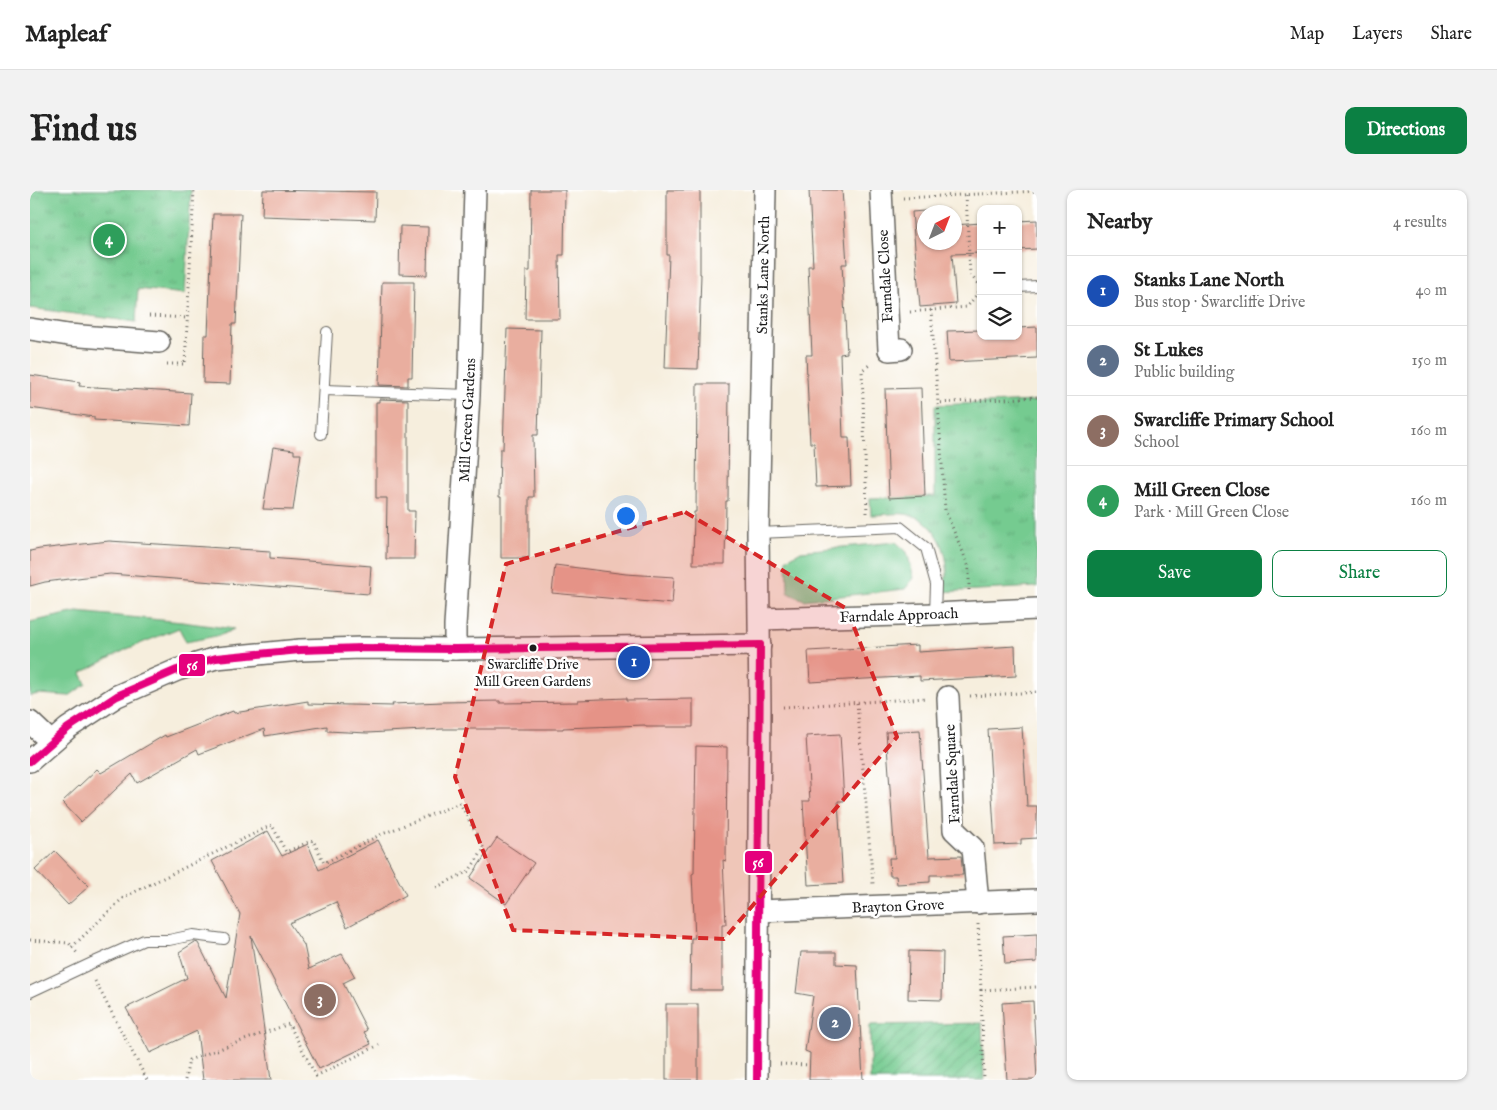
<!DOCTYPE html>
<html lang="en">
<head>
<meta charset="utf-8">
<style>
	:root { --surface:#fff; --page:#f2f2f2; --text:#222; --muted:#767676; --line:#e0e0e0; --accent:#0b8043 }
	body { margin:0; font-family:"IM FELL English",serif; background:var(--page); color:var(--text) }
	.controls { position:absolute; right:15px; top:15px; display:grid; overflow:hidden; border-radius:10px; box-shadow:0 1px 4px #0004 }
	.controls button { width:45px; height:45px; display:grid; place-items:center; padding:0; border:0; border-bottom:1px solid var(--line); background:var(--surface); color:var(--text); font:25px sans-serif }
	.compass { position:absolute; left:887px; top:15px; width:45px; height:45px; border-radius:50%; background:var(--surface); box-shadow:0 1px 4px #0004; rotate:42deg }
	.you { position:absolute; left:595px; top:325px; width:18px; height:18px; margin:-12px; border:4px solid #fff; border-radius:50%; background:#1a73e8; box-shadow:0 0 0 8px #1a73e833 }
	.badge { display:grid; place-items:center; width:32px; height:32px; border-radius:50%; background:var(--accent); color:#fff; font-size:16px; font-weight:700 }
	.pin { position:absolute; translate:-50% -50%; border:2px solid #fff; box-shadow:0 1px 5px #0006 }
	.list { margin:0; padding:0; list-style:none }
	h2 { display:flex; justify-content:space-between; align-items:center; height:65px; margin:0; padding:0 20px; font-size:21px }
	h2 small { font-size:16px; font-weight:400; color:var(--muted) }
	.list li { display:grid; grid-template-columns:32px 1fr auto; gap:15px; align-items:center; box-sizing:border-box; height:70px; padding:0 20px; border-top:1px solid var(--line) }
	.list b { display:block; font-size:19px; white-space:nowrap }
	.list p { margin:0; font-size:16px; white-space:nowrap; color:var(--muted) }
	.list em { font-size:16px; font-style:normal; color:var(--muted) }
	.actions { display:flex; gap:10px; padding:15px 20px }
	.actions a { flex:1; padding:11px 0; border:1px solid var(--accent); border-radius:10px; text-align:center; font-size:18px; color:var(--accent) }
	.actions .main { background:var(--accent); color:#fff }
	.icon { flex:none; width:28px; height:28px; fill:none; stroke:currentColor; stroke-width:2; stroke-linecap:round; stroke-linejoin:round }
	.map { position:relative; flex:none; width:1007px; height:890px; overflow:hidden; border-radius:10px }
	header { display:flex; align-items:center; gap:30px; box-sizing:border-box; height:70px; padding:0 25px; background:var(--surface); border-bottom:1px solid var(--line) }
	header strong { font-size:24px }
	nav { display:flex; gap:28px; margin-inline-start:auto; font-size:18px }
	.intro { display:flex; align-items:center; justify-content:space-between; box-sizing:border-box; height:120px; padding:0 30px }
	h1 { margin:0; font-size:35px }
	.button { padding:12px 22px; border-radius:10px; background:var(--accent); color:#fff; font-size:18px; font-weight:700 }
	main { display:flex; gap:30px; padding:0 30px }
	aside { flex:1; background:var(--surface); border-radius:10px; box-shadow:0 1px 4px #0004 }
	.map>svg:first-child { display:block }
	.grass { fill:#74cb90; stroke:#487456 }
	.park { fill:url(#park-tufts); stroke:#487456 }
	.garden { fill:url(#garden-furrows); stroke:#487456 }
	.building { fill:#e9ae9f }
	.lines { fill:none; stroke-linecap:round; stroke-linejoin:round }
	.service-casing { stroke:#686660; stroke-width:12 }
	.minor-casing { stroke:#686660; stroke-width:24 }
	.path { stroke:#686660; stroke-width:3; stroke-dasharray:1 4; stroke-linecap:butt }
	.service { stroke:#fff; stroke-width:10 }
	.minor { stroke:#fff; stroke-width:21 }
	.bus-1-casing { stroke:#fff; stroke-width:11 }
	.bus-1 { stroke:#e5007d; stroke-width:8 }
	.marked { fill:#d62828; fill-opacity:0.2; stroke:#d62828; stroke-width:4; stroke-dasharray:10 6; stroke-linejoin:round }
	.bus-dot { fill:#1c1c1c; stroke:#fff; stroke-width:2 }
	.labels { text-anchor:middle; stroke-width:5; stroke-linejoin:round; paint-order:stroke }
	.bus-label { font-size:14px; fill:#1c1c1c; stroke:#fff }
	.street-label { font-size:15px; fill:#1c1c1c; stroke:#fff }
	.line-badge { stroke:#fff; stroke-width:2 }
	.badge-label { font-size:14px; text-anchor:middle; font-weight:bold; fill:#fff }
</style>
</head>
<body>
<header>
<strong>Mapleaf</strong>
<nav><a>Map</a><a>Layers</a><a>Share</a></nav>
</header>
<div class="intro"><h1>Find us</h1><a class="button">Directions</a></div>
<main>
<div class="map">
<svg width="1007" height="890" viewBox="0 0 1007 890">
	<defs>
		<pattern id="park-tufts" width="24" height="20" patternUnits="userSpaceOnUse" patternTransform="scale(1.25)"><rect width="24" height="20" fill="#74cb90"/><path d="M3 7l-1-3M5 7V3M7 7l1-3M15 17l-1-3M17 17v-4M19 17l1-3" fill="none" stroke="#64ae7c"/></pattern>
		<pattern id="garden-furrows" width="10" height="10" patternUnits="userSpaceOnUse" patternTransform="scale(1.25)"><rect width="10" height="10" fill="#74cb90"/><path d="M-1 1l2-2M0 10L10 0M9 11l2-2" fill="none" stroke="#64ae7c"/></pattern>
	</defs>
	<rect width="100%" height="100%" fill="#fff"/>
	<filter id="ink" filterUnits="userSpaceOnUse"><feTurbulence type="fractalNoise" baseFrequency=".02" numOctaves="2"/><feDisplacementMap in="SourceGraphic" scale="10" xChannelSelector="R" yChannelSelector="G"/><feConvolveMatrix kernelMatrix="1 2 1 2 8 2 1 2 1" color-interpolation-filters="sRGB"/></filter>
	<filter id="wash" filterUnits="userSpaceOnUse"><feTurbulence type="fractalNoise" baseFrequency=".0096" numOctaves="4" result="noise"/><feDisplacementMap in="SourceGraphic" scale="20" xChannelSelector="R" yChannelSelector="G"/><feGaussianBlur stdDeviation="1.12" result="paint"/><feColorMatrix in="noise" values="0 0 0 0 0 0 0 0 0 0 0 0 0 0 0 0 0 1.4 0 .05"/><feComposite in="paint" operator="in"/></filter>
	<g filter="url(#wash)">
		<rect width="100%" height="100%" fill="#f6eedd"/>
		<g class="grass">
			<polygon points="866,352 877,362 884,388 875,399 774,410 758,403 757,369 771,361"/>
			<polygon points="47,422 152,432 204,439 191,445 156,452 149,438 97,459 51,483 56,494 39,506 8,504 0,506 0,432"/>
		</g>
		<g class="park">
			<polygon points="0,0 161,0 155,104 108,99 106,132 0,118"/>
			<path d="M1007 211V397L910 402C913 395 917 388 917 380 917 358 904 330 880 325 868 322 854 325 841 325L840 308 905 306V215Z"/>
		</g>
		<polygon class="garden" points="952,833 954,890 840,890 840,835"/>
		<g id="blocks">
			<g class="building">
				<polygon points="233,0 346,2 345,30 232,26"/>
				<polygon points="501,0 535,0 534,65 529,65 530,129 495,129 496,81 500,81"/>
				<polygon points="637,0 670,0 670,84 671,84 668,179 635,178 639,65 637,65"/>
				<polygon points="779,0 812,0 817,74 812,74 817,163 810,164 813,248 819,248 821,296 786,297 784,253 780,253 776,165 782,165 778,76 783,76"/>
				<polygon points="918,19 918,22 894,22 894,52 924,52 924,35 951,33 951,63 922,64 926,114 890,117 882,22"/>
				<polygon points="183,24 211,24 206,134 202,134 200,194 173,193 174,145 178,145"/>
				<polygon points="1007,30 1007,59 988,60 988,31"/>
				<polygon points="370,36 398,37 397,85 369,84"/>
				<polygon points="352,92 384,92 382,187 378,187 378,196 349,195"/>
				<polygon points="1007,137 1007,168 919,172 917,141 951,140 951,146 988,146 988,138"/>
				<polygon points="477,139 511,140 508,245 503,245 504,307 499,307 499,368 471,368 471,307 469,307 470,259 473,259"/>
				<polygon points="0,185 50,192 49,196 161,203 159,236 64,230 64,227 0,218"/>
				<polygon points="667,194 699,194 698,311 696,311 695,374 663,374 664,322 666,322"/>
				<polygon points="891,198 895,306 859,308 855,199"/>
				<polygon points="349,209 378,210 378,321 385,321 384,369 356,369 357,308 346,308 346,212 349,212"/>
				<polygon points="243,257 264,260 264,264 271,264 263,320 233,319"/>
				<polygon points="79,351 240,361 240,368 341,376 339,404 80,384 15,392 0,396 0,361 10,359"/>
				<polygon points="525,375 596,384 644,387 642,414 522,403"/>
				<polygon points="888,455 888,462 985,456 986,486 890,491 890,486 780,492 778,461"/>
				<polygon points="596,508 596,510 663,509 663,537 616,537 615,535 533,538 533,539 413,539 337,543 297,541 297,536 235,546 234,539 169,564 167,559 107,593 102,584 51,632 32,612 67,579 71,583 135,545 136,547 203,521 204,523 278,511 278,514 363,516 362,514 413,512 470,511 470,513 548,512 548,510"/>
				<polygon points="992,537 997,616 1007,616 1007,648 991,649 991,654 965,655 958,539"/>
				<polygon points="890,540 899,667 931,666 933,685 900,685 900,692 867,694 866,686 860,686 859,668 865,668 856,542"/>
				<polygon points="810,544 814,611 808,611 813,693 778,695 773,611 780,611 776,546"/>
				<polygon points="666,556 697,557 696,671 693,670 696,734 692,734 692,800 660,800 661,748 665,748 662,684 664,683"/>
				<polygon points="238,641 252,666 278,654 289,680 348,650 376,705 317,737 306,712 259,733 274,755 279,779 312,764 325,787 313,793 337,840 334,842 341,854 289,879 221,746 241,890 173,890 167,841 120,863 96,818 157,788 149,762 165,752 168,753 196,808 210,724 182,671"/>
				<polygon points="467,648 504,673 476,714 440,688"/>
				<polygon points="25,661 59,696 38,715 5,680"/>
				<polygon points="1007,744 1007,772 975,774 973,746"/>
				<polygon points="879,761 913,762 912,810 878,809"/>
				<polygon points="771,762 806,762 806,774 827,775 833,890 779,890 780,863 775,861 783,806 766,803"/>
				<polygon points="1003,811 1007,890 977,890 972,813"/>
				<rect x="636" y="814" width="32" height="76"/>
			</g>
		</g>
	</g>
	<g filter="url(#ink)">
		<use href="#blocks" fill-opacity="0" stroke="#686660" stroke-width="1"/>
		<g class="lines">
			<defs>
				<g id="service">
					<polyline points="988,97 1007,96"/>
					<polyline points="294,200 439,205"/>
					<polyline points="291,244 297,142"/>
					<polyline points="728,343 870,337 896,358 906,394 905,424"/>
					<polyline points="0,802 62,773 114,750 139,750 163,745 194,749"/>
				</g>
				<g id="minor">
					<polyline points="851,0 859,160 871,159"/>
					<polyline points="0,139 38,145 129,152"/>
					<polyline points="730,429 905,424 1007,419"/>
					<polyline points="425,459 425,436 439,205 445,0"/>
					<polyline points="918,507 924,640 943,658 948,713"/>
					<polyline points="0,532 21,552"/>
					<polyline points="0,571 38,538 87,506 147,480 186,468 270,460 332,458 425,459 730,455"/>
					<polyline points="729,721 1007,710"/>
					<polyline points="727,890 730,519 728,343 735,0"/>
				</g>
			</defs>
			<use href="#service" class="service-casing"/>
			<use href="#minor" class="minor-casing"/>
			<g class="path">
				<polyline points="936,5 940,84 951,98"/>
				<polyline points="873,8 1007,1"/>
				<polyline points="901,120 908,213"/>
				<polyline points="880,122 937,117 951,99"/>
				<polyline points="119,126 157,128"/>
				<polyline points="137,174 155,174 164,0"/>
				<polyline points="837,323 832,180 841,174"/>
				<polyline points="939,400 939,377 915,320 908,213 1007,207"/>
				<polyline points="940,506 1007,502"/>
				<polyline points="827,513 843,694"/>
				<polyline points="753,517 897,508"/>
				<polyline points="948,734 951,800 1007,797"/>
				<polyline points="0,750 39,753 47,763"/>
				<polyline points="42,757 94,707 242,635 256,662 283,650 294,673 350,645 430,613 454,659 439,681 405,698"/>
				<polyline points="65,791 117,890"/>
				<polyline points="951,800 954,890"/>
				<polyline points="750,874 780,875"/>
				<polyline points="155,890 159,870 259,834 286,886 349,855"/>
			</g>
			<use href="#service" class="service"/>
			<use href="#minor" class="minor"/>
			<defs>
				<g id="bus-1">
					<polyline points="0,571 38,538 87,506 147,480 186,468 270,460 332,458 425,459 730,455"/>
					<polyline points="727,890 730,455"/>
				</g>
			</defs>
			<use href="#bus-1" class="bus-1-casing"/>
			<use href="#bus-1" class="bus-1"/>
		</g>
	</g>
	<path class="marked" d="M655 322 817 419 867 547 694 749 483 740 425 587 476 374Z"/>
	<circle class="bus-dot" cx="503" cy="458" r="4.5"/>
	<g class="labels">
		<g class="bus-label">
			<text x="503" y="479">Swarcliffe Drive<tspan x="503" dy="17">Mill Green Gardens</tspan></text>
		</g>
		<g class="street-label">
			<text transform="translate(733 85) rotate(-89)" y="5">Stanks Lane North</text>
			<text transform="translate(855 86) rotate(-93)" y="5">Farndale Close</text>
			<text transform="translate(437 230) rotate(-87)" y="5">Mill Green Gardens</text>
			<text transform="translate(869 425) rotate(-2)" y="5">Farndale Approach</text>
			<text transform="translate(922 584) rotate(-93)" y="5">Farndale Square</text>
			<text transform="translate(868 716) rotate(-2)" y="5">Brayton Grove</text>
		</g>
	</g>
	<g class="line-badge">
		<rect x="148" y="463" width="28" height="24" rx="5" fill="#e5007d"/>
		<rect x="714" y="660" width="29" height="24" rx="5" fill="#e5007d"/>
	</g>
	<g class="badge-label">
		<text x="162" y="480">56</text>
		<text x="728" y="677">56</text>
	</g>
</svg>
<div class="controls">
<button>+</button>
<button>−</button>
<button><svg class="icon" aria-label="layers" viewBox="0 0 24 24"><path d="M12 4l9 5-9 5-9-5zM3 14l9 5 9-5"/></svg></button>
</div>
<svg class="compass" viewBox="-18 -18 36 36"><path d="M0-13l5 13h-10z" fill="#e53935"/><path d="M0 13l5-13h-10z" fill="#767676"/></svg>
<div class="you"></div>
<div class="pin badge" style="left:604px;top:472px;background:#1a4fb4">1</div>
<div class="pin badge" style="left:805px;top:833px;background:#5c6f8a">2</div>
<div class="pin badge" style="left:290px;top:810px;background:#8d6e63">3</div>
<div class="pin badge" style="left:79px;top:50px;background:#2e9e5b">4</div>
</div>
<aside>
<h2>Nearby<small>4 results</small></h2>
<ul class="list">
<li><span class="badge" style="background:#1a4fb4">1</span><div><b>Stanks Lane North</b><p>Bus stop · Swarcliffe Drive</p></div><em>40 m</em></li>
<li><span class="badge" style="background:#5c6f8a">2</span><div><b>St Lukes</b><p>Public building</p></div><em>150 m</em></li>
<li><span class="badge" style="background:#8d6e63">3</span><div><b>Swarcliffe Primary School</b><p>School</p></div><em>160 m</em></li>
<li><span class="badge" style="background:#2e9e5b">4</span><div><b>Mill Green Close</b><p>Park · Mill Green Close</p></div><em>160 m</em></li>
</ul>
<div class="actions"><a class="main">Save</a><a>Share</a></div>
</aside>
</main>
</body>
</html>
